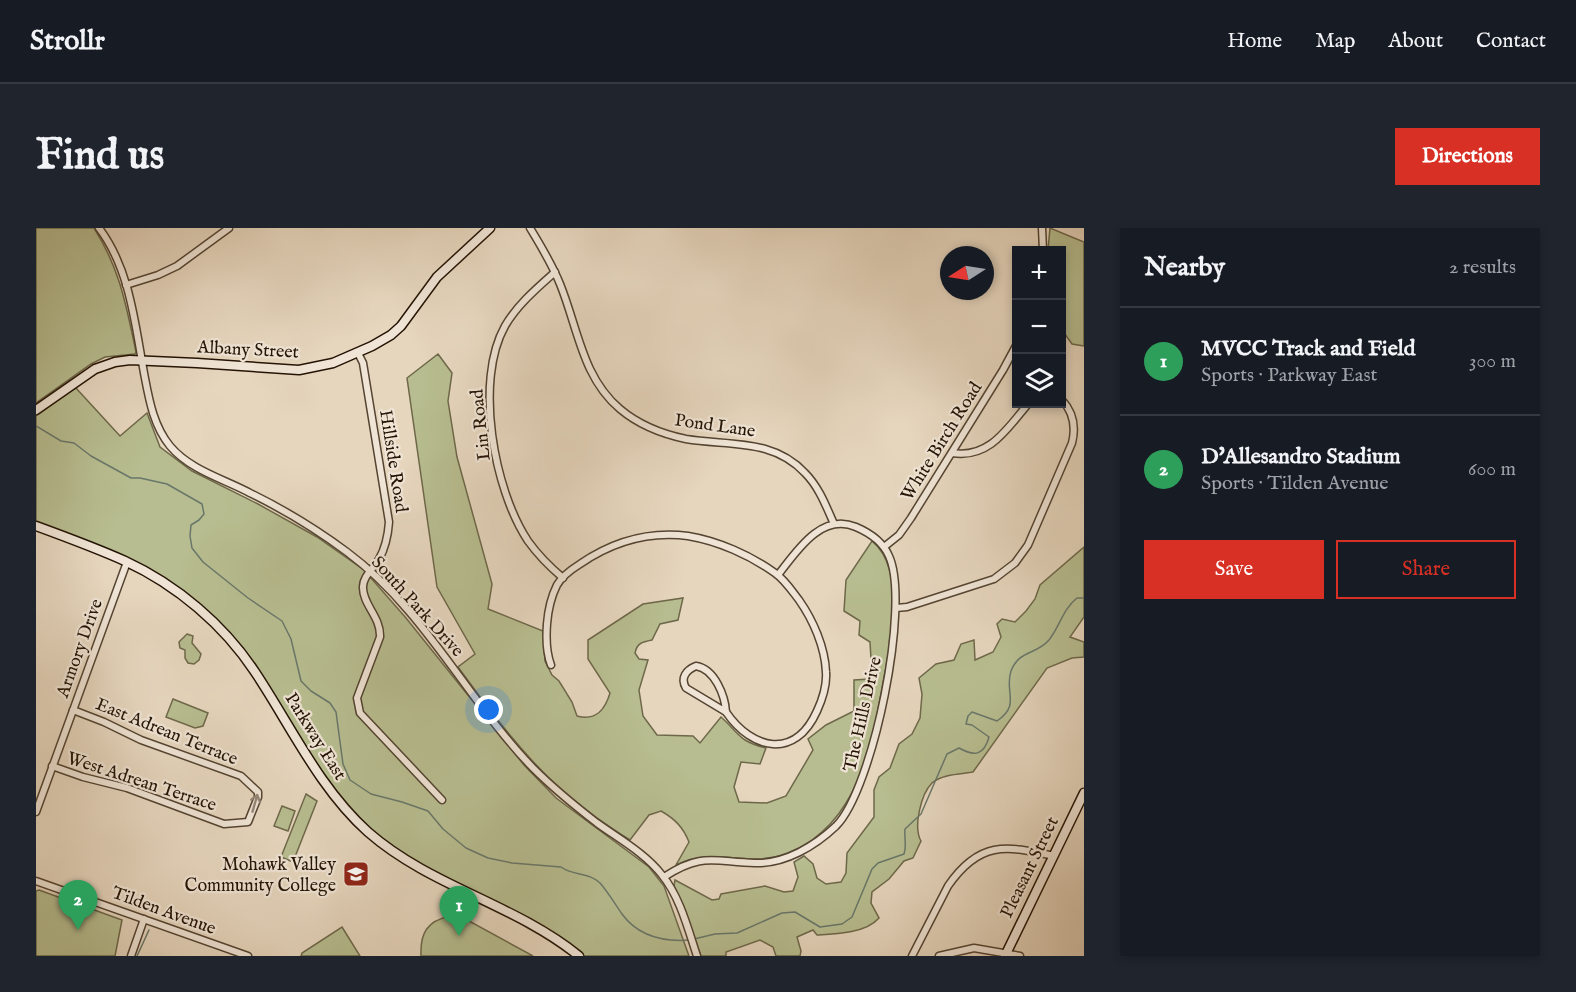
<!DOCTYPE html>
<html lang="en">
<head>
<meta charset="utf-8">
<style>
	:root { --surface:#171b24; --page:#20242c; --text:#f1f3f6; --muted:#9ea1a6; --line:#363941; --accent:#d93025 }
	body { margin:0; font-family:"IM FELL English",serif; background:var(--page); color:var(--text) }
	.controls { position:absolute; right:18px; top:18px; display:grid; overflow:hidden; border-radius:0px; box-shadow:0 3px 9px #0003 }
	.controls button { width:54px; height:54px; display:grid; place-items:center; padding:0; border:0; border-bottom:2px solid var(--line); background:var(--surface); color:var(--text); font:30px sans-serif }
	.compass { position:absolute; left:904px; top:18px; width:54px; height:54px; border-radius:50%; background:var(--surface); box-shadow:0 3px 9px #0003; rotate:258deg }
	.you { position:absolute; left:453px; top:482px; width:21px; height:21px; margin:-15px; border:4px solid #fff; border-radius:50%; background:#1a73e8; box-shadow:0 0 0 9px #1a73e833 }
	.badge { display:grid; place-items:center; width:39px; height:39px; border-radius:50%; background:var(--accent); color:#fff; font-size:20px; font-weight:700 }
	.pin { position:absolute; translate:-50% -50px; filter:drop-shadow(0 2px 3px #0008) }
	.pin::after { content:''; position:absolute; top:32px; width:21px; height:18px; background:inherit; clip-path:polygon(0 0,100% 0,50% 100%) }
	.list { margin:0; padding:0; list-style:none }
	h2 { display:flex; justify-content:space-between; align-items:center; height:78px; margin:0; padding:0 24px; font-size:26px }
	h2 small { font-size:20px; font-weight:400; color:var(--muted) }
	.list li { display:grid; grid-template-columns:39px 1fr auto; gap:18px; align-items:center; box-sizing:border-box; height:108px; padding:0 24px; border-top:2px solid var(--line) }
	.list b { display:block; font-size:22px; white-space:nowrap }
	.list p { margin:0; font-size:20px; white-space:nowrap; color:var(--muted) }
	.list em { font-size:20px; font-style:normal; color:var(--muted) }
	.actions { display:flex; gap:12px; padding:18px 24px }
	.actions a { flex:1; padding:14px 0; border:2px solid var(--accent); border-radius:0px; text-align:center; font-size:21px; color:var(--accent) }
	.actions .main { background:var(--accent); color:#fff }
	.icon { flex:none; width:33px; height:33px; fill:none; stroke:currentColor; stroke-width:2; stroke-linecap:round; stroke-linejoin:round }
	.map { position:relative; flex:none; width:1048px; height:728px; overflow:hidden; border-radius:0px }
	header { display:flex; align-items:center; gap:36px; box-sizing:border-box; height:84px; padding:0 30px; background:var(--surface); border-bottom:2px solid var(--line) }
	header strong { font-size:28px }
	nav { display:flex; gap:33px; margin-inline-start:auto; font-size:21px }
	.intro { display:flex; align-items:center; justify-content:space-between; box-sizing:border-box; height:144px; padding:0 36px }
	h1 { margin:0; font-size:42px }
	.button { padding:15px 27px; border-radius:0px; background:var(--accent); color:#fff; font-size:21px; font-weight:700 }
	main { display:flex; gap:36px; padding:0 36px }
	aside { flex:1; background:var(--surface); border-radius:0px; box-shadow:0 3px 9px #0003 }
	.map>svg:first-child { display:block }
	.green { fill:#b7bd90; stroke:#6e684a; stroke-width:1.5 }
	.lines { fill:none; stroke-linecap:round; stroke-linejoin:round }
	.stream { stroke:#69776a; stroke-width:1.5 }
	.street-casing { stroke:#544432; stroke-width:9 }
	.secondary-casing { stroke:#241304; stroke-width:11 }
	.street { stroke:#efe4d5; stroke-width:6 }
	.secondary { stroke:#efe4d5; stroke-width:8 }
	.oneway { stroke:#948677 }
	.labels { text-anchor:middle; stroke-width:4.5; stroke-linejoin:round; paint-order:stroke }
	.street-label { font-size:18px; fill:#241304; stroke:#efe4d5 }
	.poi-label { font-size:18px; fill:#241304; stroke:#efe4d5; text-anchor:end }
</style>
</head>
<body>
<header>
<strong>Strollr</strong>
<nav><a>Home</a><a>Map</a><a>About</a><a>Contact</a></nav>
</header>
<div class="intro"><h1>Find us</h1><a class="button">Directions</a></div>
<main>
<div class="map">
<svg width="1048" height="728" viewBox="0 0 1048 728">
	<rect width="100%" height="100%" fill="#e6d6be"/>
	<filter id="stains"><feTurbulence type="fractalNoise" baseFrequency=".00333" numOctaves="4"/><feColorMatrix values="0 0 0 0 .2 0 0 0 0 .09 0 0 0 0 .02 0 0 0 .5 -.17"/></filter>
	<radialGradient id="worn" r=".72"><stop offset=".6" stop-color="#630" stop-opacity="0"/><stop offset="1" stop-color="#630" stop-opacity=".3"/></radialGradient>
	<g class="green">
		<path d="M0 0H58C84 41 90 77 100 124L99 126 69 129 55 136 0 175Z"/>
		<polygon points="1014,0 1048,14 1048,118 1036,116 1026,102 1026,22 1012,22"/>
		<path d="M402 126 416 145 412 173 421 229 456 356 452 381 507 403 509 433 516 447 523 453 536 474 541 488C560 493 569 482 574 465L552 431V412L607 376 647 370 642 392 624 396 616 412C606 414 601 415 599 425L603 431 612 432 603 462 607 488 621 507 657 508 664 515 685 489C704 506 702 513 730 520L724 536 705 534 698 559 703 574 731 575 750 568 777 522 772 511 790 497 818 483V452L834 451 835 431 834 414 823 407 824 393 808 383 810 352 836 313C854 328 857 353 858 376 859 396 853 419 850 439 841 485 835 535 810 575 801 590 790 602 776 612 760 623 741 631 721 631 690 631 669 623 640 637L653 614C647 599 639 591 625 583L613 587 594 612C572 598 550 583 530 566 488 529 455 484 422 439L439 426 401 359 371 150Z"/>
		<polygon points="39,159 84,208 111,185 124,219 156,243 222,276 281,309 328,342 370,390 488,537 520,570 613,639 628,658 653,728 548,728 519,707 398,646 354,618 313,582 284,543 237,466 147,364 0,295 0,188"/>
		<path d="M1048 319V389L1034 409 1048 414V429L1036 430 1011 440 937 544C925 546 906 546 896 555 885 566 877 599 885 613L877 630 868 633 853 651 836 664 835 675 843 690C830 705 801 706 781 707L777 702 761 709 765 723 764 728H740L737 719 724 712 690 724V728H665L638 658 639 652 676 672 683 671 685 666 729 658 748 664 757 663 762 649 758 634 768 628 777 636 781 650 790 656 805 654 810 645 811 625 838 589V562L843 549 854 540 863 516 876 506 884 490 886 466 883 450 900 436 918 432 925 416 938 412 939 432 957 424 965 409 961 396 966 391 979 394 990 383 999 371 1004 357Z"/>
		<polygon points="151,406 157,408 156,415 165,426 163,432 158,436 152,435 149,430 149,422 144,420 143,414"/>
		<polygon points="137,471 172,485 167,498 159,500 130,489"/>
		<polygon points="270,566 281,573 257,634 245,629"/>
		<polygon points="246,578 259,583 252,603 238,598"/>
		<polygon points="3,662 86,692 79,728 0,728 0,663"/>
		<path d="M414 688H424L497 728H385C384 705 391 693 414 688Z"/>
		<polygon points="306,699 324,728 265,728 266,725"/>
	</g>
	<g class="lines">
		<g class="stream">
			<path d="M0 198 25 213 38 215 55 228 95 250H104L131 256 166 276 168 286 163 292 155 297 154 308 156 320 167 334 212 370 246 393 255 411 265 453 275 463 294 475 300 484 307 536 314 552 335 566 366 574 392 583 407 601 430 620 452 630 476 635 525 639C537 648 553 644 564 655 572 664 579 676 586 686 602 708 628 714 654 712"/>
			<path d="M658 711 679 706 701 705 746 685 759 684 784 699 806 696 816 689 836 641 842 635 868 626C871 618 868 610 869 601L885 586 911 526 923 520C939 529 948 527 953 509L936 497 930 496 932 488 936 484 961 493C985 477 968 464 975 443 983 422 1000 427 1013 412 1024 398 1027 381 1041 370H1048"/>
			<polyline points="101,728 113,702"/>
		</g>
		<defs>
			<g id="street">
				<path d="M63 0C94 41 99 96 108 145 113 171 117 197 134 218 154 242 188 251 214 265 249 282 280 301 311 324 388 381 432 473 497 540 517 560 539 578 561 595 583 611 609 625 626 647 644 669 652 701 661 728"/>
				<path d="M494 0C505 18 516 36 524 56 542 100 546 149 584 181 603 197 626 206 650 211 692 218 737 210 769 245 783 259 790 278 798 296"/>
				<polyline points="1006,0 1007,22"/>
				<path d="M519 44C501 60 481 77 469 98 438 153 458 262 492 313 502 327 514 339 527 350"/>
				<polyline points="90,57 122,47 141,38 193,0"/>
				<path d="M322 125 327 135 353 294C352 308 350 319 343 331 338 340 326 349 327 360 327 377 345 389 344 409L321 470 324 485 406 572"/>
				<path d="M916 225C953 231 971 201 992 176"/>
				<polyline points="848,319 863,307 875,290 967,142 981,116"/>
				<path d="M860 380 871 379 958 351 979 335 992 317 1036 215C1040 199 1038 185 1026 172"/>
				<path d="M515 437C510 424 510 409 511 396 512 383 515 369 521 357 526 348 536 341 544 336 576 314 613 303 652 308 682 313 714 327 739 345 749 352 756 363 763 372 777 392 789 419 790 444 791 458 787 470 781 483 759 532 716 522 690 484"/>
				<path d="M660 438C679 441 689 468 690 484L650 460C644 450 650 442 660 438Z"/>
				<polyline points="16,538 47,549 91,560 188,596 212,594 222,569 222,564 205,548 105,512 68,494 37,482"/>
				<polyline points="0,584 91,334"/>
				<path d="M628 649C666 624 678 634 719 635 749 636 779 618 800 598 837 561 875 376 853 328 847 314 834 305 820 299 785 284 760 324 742 347"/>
				<polyline points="0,653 212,728"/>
				<polyline points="95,728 108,691"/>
				<path d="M876 728 912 658C943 613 969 617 1018 628"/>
				<polyline points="903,728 938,720 984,728"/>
			</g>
			<g id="secondary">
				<polyline points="0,182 59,141 79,134 94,132 161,135 263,142 297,135 336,118 355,107 365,98 401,49 454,0"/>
				<path d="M0 298C30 309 60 320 89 333 141 357 188 397 219 444 255 498 283 560 332 604 395 659 477 675 543 728"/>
				<polyline points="969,728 1048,565"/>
			</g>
		</defs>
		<use href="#street" class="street-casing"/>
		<use href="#secondary" class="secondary-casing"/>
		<use href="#street" class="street"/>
		<use href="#secondary" class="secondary"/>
	</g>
	<defs><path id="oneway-shaft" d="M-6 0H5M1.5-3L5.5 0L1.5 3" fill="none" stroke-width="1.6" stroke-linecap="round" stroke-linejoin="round" transform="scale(1.5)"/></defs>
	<use class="oneway" href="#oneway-shaft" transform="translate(219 575) rotate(-74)"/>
	<defs>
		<symbol id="university-square" viewBox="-11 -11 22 22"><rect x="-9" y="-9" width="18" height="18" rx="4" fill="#8f2418" stroke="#efe4d5"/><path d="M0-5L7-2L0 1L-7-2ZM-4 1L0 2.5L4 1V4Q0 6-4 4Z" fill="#fff"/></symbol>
	</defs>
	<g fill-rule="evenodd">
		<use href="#university-square" x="305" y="631" width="30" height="30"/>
	</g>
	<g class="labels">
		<g class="street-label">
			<text transform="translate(212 121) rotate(3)" y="6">Albany Street</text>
			<text transform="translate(444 197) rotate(-96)" y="6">Lin Road</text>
			<text transform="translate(679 197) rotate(8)" y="6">Pond Lane</text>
			<text transform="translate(905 213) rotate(-58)" y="6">White Birch Road</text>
			<text transform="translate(358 233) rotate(81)" y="6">Hillside Road</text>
			<text transform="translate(382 378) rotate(48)" y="6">South Park Drive</text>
			<text transform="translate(43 420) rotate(-70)" y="6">Armory Drive</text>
			<text transform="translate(826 486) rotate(-77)" y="6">The Hills Drive</text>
			<text transform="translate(131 503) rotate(22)" y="6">East Adrean Terrace</text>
			<text transform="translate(280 508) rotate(58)" y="6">Parkway East</text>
			<text transform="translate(106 553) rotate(18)" y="6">West Adrean Terrace</text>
			<text transform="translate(993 639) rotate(-64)" y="6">Pleasant Street</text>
			<text transform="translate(128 682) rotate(20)" y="6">Tilden Avenue</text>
		</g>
		<g class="poi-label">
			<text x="300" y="642">Mohawk Valley<tspan x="300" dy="21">Community College</tspan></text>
		</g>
	</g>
	<rect width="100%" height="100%" filter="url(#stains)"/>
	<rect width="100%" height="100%" fill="url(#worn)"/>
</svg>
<div class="controls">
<button>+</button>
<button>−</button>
<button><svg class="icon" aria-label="layers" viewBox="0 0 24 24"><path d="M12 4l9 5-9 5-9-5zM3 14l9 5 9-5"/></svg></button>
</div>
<svg class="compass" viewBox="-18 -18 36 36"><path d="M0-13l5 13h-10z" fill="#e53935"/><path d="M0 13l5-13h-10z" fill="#9ea1a6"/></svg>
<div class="you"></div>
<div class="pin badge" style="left:423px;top:708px;background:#2e9e5b">1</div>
<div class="pin badge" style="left:42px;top:702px;background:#2e9e5b">2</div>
</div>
<aside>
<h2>Nearby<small>2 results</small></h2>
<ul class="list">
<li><span class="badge" style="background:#2e9e5b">1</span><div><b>MVCC Track and Field</b><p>Sports · Parkway East</p></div><em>300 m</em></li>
<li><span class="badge" style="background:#2e9e5b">2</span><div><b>D'Allesandro Stadium</b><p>Sports · Tilden Avenue</p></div><em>600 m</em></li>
</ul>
<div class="actions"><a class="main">Save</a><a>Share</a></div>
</aside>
</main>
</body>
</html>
